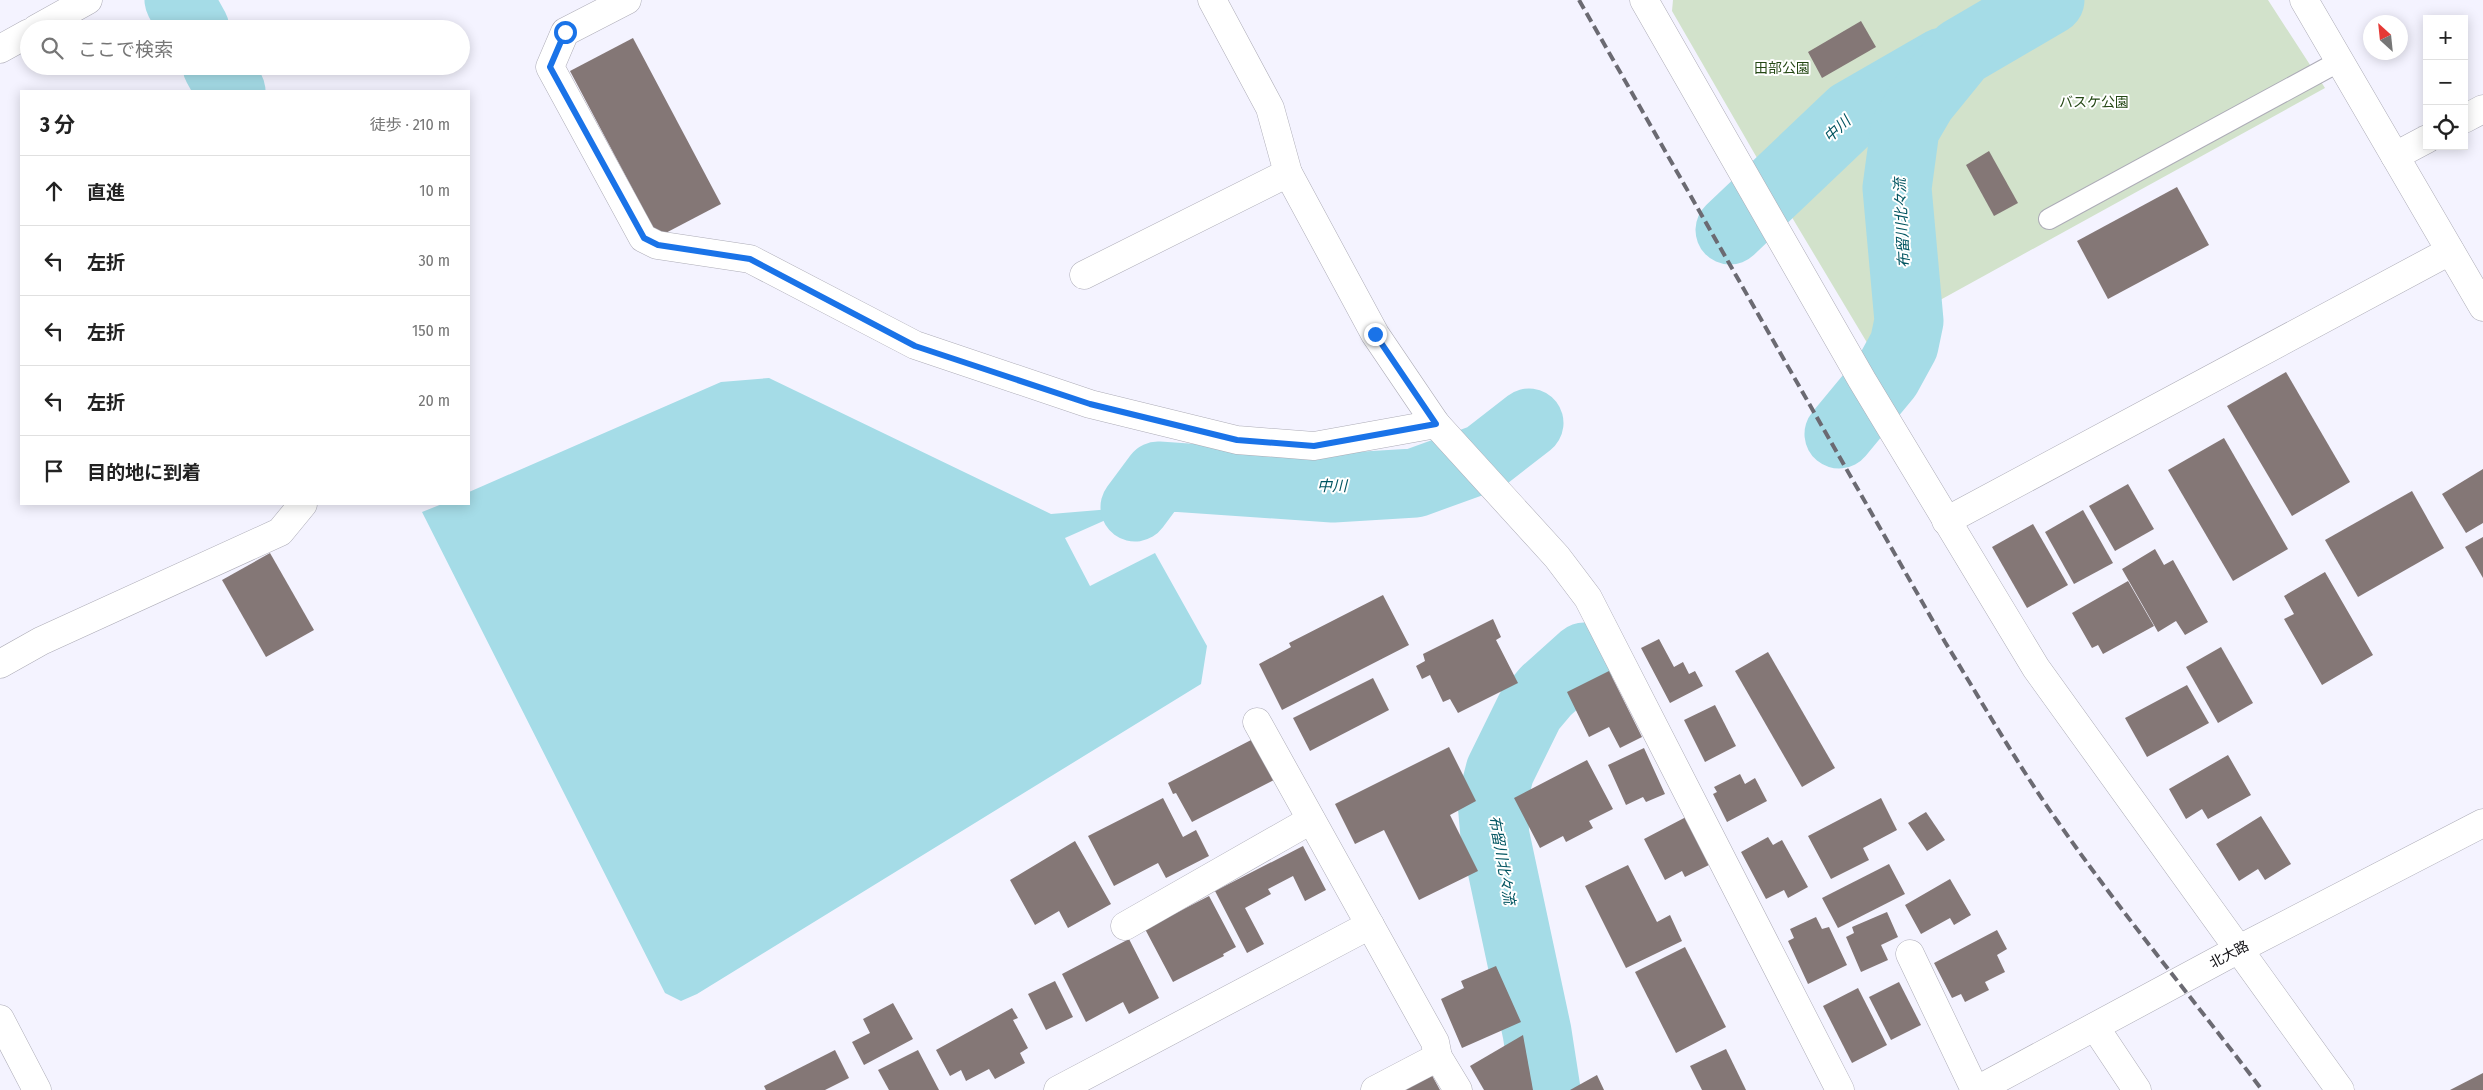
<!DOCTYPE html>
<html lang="ja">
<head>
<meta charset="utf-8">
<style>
	:root { --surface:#fff; --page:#f2f2f2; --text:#222; --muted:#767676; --line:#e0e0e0 }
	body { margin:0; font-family:"Fira Sans Condensed","Noto Sans JP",sans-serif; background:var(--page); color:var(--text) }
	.controls { position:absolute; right:15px; top:15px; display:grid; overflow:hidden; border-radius:0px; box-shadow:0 2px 12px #0003 }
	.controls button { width:45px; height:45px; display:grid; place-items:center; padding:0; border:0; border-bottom:1px solid var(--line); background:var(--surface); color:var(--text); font:25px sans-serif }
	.compass { position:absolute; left:2363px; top:15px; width:45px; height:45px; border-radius:50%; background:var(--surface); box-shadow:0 2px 12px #0003; rotate:333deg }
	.stop { position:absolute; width:15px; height:15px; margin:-11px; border:4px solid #1a73e8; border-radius:50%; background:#fff }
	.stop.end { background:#1a73e8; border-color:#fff; box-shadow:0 1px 5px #0008 }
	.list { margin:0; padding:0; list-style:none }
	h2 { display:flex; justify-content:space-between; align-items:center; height:65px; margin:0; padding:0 20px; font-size:21px }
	h2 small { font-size:16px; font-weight:400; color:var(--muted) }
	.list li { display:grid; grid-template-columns:32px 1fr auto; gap:15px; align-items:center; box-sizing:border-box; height:70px; padding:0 20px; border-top:1px solid var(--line) }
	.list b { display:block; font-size:19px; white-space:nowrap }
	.list em { font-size:16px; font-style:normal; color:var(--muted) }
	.icon { flex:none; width:28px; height:28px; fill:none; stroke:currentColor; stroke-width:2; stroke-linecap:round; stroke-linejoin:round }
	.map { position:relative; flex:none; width:2483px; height:1090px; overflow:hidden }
	.search { position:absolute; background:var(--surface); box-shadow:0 2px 12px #0003; left:20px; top:20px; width:450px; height:55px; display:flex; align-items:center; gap:12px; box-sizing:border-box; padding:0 18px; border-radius:28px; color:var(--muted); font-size:19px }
	.panel { position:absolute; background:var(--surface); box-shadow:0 2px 12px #0003; left:20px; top:90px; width:450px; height:415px; border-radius:0px }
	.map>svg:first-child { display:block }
	.green { fill:#d2e2cb }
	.water { fill:#a5dce7 }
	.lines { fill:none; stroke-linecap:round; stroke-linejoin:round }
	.river { stroke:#a5dce7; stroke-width:69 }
	.building { fill:#847776 }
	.service-casing { stroke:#adacb7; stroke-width:22 }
	.minor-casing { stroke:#adacb7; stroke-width:29 }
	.tertiary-casing { stroke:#adacb7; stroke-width:29 }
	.service { stroke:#fff; stroke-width:20 }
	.minor { stroke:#fff; stroke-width:28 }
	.tertiary { stroke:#fff; stroke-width:28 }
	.rail { stroke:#6b6a72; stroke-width:4; stroke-dasharray:10 5; stroke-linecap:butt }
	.route { stroke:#1a73e8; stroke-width:6 }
	.labels { text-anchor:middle; stroke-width:4; stroke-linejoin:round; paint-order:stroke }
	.park-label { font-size:14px; fill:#254815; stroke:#fff }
	.street-label { font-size:14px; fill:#111014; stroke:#fff }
	.water-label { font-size:15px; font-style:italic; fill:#005460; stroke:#fff }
</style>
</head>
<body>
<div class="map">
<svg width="2483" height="1090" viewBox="0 0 2483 1090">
	<rect width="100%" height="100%" fill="#f4f3ff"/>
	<g class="green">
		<polygon points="1673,0 2026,0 1829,115 1764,170 1672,11"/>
		<polygon points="2072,0 2268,0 2325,88 1922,310 1881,366 1778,194 1848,131"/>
	</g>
	<polygon class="water" points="769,378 1051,514 1135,507 1065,538 1090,586 1155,553 1207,646 1201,684 697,994 681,1001 665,993 422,512 442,504 469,504 469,492 721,382"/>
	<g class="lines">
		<g class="river">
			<polyline points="179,0 195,29"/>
			<polyline points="217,66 231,91"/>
			<polyline points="1730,230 1851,115 1943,62"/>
			<polyline points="1839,434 1887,376 1904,345 1909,321 1897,188 1905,129 1922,100 1961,52 2050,0"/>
			<polyline points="1135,507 1158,476 1333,488 1415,483 1484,458 1529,423"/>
			<polyline points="1546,1090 1537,1032 1495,836 1492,802 1500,771 1530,710 1546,691 1584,657"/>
		</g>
	</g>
	<g class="building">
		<polygon points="1861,21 1876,47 1822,78 1808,52"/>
		<polygon points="633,38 721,204 658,237 570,71"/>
		<polygon points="1989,151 2018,203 1994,216 1966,165"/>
		<polygon points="2177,187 2209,245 2108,299 2077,241"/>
		<polygon points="2286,372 2350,482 2292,516 2227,406"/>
		<polygon points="2224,438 2288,549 2233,581 2168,470"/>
		<polygon points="2483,469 2483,523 2466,533 2442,494"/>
		<polygon points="2128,484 2154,529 2115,551 2089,506"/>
		<polygon points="2412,491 2444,548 2358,597 2325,540"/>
		<polygon points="2083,510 2113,563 2074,584 2045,532"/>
		<polygon points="2033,524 2068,585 2027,608 1992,547"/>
		<polygon points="2483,537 2483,578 2465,547"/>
		<polygon points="2155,549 2164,565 2173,560 2208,622 2185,635 2176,621 2158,632 2122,569"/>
		<polygon points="270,553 314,630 266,657 222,580"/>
		<polygon points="2325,572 2373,655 2322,685 2284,619 2294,614 2284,596"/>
		<polygon points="2128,581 2154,626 2103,654 2098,645 2092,648 2072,613"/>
		<polygon points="1383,595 1409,645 1282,710 1259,664 1291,647 1289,643"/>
		<polygon points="1493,619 1501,637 1496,640 1518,683 1458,713 1450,699 1443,702 1430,675 1422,679 1416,666 1425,661 1423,654"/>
		<polygon points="1659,639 1674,667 1683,662 1689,674 1695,671 1703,686 1670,703 1641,648"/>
		<polygon points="2221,647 2253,703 2218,723 2186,667"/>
		<polygon points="1768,652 1835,768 1802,787 1735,671"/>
		<polygon points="1609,671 1642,737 1620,748 1609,727 1589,737 1567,692"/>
		<polygon points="1373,678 1389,710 1310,751 1293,718"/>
		<polygon points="2187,685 2209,723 2147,757 2125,718"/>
		<polygon points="1715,705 1736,746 1705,762 1684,720"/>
		<polygon points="1253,739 1274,780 1192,822 1176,793 1173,794 1168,783"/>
		<polygon points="1449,747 1476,801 1450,815 1478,871 1419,900 1384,830 1355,844 1335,804"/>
		<polygon points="1644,748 1665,794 1646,802 1643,797 1626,805 1608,765"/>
		<polygon points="2228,755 2251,795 2208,819 2202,809 2186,819 2169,789"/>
		<polygon points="1587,760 1613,809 1589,821 1593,828 1566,842 1563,836 1540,848 1514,798"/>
		<polygon points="1740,774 1745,784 1755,778 1767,801 1727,822 1713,794 1717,792 1714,787"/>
		<polygon points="1163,798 1183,837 1196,830 1209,856 1166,878 1158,863 1114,886 1088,836"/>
		<polygon points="1881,798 1897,830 1863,848 1869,860 1831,879 1808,836"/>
		<polygon points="1926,812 1945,840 1927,851 1908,823"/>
		<polygon points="2261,816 2291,864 2265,880 2258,869 2239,881 2216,844"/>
		<polygon points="1686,817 1711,864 1685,877 1682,871 1665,880 1644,839"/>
		<polygon points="1768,837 1773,845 1782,840 1808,887 1788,898 1784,890 1766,899 1741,852"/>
		<polygon points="1075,841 1111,904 1068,928 1059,911 1035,925 1010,880"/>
		<polygon points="1303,846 1326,890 1305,901 1293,876 1268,889 1271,894 1245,908 1264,944 1247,953 1215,891"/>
		<polygon points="1889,864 1905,894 1838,928 1822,898"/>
		<polygon points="1628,865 1657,922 1670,915 1682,941 1626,968 1585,886"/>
		<polygon points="1950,879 1971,915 1954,925 1950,918 1921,934 1905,905"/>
		<polygon points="1209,896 1236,947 1223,954 1224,956 1173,982 1145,929"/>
		<polygon points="1887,912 1898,937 1881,945 1888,960 1861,972 1846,937 1854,933 1852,927"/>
		<polygon points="1816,917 1822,929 1829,927 1847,965 1808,984 1788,941 1794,938 1790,929"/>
		<polygon points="1997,930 2007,949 1997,955 2005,972 1985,982 1989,990 1965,1002 1961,994 1952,998 1934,963"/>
		<polygon points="1129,939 1159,998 1129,1014 1123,1002 1086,1022 1062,974"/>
		<polygon points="1685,947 1726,1027 1676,1053 1635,972"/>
		<polygon points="1496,966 1521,1022 1462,1048 1441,999 1464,988 1461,981"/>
		<polygon points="1055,981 1073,1017 1046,1030 1028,994"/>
		<polygon points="1899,982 1921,1025 1891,1040 1869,997"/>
		<polygon points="1858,988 1887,1045 1852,1063 1823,1006"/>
		<polygon points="893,1003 913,1039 864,1065 852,1042 870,1033 863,1019"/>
		<polygon points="1012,1008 1018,1018 1013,1020 1028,1048 1020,1053 1025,1063 995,1079 989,1069 966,1081 961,1070 950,1076 936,1050"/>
		<polygon points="1523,1035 1533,1090 1484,1090 1470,1066"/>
		<polygon points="1726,1049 1746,1090 1702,1090 1690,1066"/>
		<polygon points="835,1050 849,1078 825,1090 766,1090 764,1086"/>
		<polygon points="918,1050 939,1090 889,1090 878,1070"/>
		<polygon points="1429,1070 1440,1090 1391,1090"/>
		<polygon points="2483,1073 2483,1090 2450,1090"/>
		<polygon points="1597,1075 1604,1090 1570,1090"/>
	</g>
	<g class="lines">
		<defs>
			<polyline id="service" points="2049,219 2340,61"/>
			<g id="minor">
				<polyline points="627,0 565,32 550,67 643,238 657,245 750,259 915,345 1090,404 1237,440 1314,446 1436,424"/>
				<polyline points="1212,0 1270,108 1288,173 1375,334 1436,424 1557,557 1588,598 1840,1090"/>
				<polyline points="1644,0 1862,380 2036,668 2340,1090"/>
				<polyline points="36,29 88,0"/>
				<polyline points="0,49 29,33"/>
				<polyline points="2464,119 2483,109"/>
				<polyline points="2395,156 2427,139"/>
				<polyline points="1084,275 1288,173"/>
				<polyline points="1946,521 2450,251"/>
				<polyline points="0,664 41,641 280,532 303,504"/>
				<polyline points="1257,722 1435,1042 1438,1057 1458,1090"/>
				<polyline points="1125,926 1311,820"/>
				<polyline points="1910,954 1975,1090"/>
				<polyline points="0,1019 37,1090"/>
				<polyline points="2095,1027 2137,1090"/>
				<polyline points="1058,1090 1370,925"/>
				<polyline points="1375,1090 1438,1057"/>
			</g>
			<g id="tertiary">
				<polyline points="2304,0 2483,307"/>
				<polyline points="1977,1090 2239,949 2483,823"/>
			</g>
		</defs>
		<use href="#service" class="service-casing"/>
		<use href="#minor" class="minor-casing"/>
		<use href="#tertiary" class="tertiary-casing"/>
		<use href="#service" class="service"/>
		<use href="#minor" class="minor"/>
		<use href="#tertiary" class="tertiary"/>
		<path class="rail" d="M1579 0 1945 642C1982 702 2017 764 2058 822 2122 914 2194 1000 2262 1090"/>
	</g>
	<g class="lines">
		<polyline class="route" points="565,32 550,67 644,238 658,245 750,259 915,346 1090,404 1237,440 1314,446 1436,424 1375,334"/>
	</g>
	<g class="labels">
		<g class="park-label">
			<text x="1782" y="73">田部公園</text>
			<text x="2094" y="107">バスケ公園</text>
		</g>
		<g class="street-label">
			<text transform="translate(2229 954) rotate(-28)" y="5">北大路</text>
		</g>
		<g class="water-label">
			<text transform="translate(1837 129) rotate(-43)" y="5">中川</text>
			<text transform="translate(1902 223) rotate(-93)" y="5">布留川北々流</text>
			<text x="1332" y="491">中川</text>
			<text transform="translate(1502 860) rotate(80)" y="5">布留川北々流</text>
		</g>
	</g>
</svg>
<div class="controls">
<button>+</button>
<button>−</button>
<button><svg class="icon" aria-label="locate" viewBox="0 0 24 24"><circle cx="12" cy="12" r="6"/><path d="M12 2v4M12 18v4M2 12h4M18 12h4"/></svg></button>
</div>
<svg class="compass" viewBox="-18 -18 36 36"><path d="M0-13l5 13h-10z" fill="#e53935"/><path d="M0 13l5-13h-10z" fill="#767676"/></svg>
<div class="stop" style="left:565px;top:32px"></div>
<div class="stop end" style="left:1375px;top:334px"></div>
<div class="search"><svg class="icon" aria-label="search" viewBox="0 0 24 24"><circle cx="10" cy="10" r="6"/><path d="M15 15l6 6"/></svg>ここで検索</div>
<section class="panel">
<h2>3 分<small>徒歩 · 210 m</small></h2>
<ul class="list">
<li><svg class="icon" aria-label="ahead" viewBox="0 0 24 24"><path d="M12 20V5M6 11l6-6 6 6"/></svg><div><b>直進</b></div><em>10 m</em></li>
<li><svg class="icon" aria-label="left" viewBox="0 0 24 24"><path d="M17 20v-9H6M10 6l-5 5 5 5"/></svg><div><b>左折</b></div><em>30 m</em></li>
<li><svg class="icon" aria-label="left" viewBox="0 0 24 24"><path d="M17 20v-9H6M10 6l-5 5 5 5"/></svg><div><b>左折</b></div><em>150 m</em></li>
<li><svg class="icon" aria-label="left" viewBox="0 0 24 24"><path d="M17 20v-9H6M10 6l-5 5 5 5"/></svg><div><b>左折</b></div><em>20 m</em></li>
<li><svg class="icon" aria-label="arrive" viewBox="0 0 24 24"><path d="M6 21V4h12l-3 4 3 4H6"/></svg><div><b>目的地に到着</b></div></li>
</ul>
</section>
</div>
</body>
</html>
